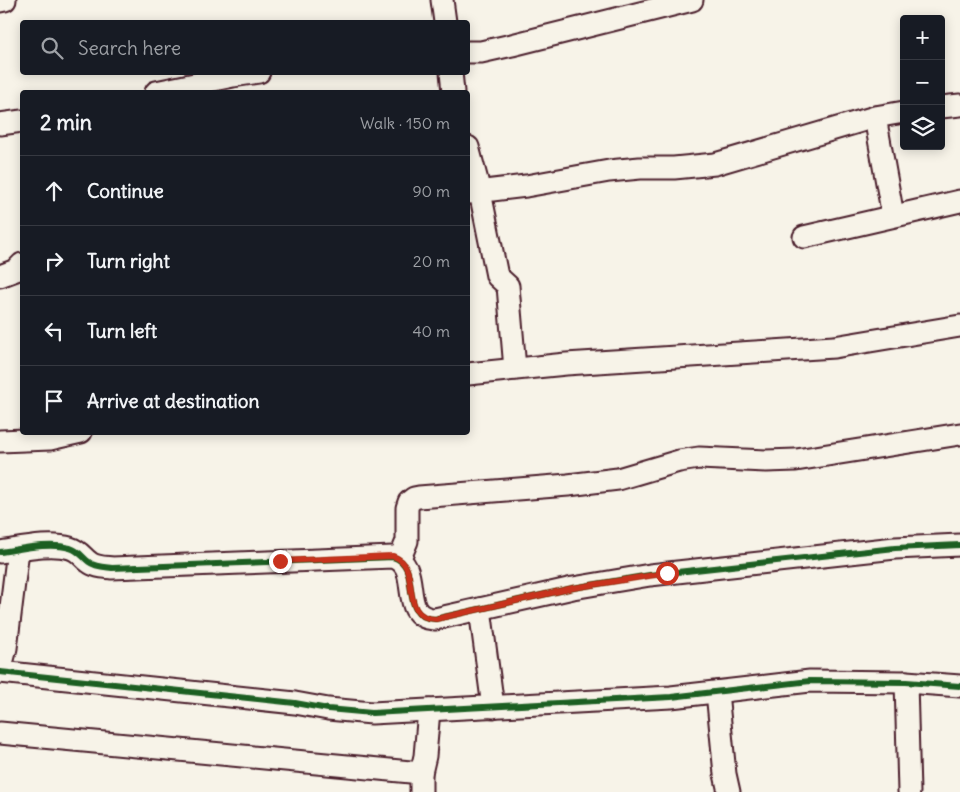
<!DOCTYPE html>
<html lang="en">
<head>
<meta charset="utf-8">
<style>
	:root { --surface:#171b24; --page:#242831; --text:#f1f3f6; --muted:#9ea1a6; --line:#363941 }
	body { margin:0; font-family:Delius,sans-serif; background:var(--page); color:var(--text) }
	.controls { position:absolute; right:15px; top:15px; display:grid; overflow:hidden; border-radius:5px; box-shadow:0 2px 12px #0003 }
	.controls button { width:45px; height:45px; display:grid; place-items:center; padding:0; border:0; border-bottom:1px solid var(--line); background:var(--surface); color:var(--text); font:25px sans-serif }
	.stop { position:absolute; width:15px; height:15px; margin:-11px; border:4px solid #c8321e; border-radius:50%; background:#fff }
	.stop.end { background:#c8321e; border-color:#fff; box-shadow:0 1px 5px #0008 }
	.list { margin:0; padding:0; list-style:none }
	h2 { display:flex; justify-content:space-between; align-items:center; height:65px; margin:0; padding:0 20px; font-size:21px }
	h2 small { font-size:16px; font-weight:400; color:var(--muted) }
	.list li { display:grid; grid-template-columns:32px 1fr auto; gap:15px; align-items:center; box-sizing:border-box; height:70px; padding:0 20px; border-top:1px solid var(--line) }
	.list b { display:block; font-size:19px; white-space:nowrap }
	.list em { font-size:16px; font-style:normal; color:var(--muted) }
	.icon { flex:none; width:28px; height:28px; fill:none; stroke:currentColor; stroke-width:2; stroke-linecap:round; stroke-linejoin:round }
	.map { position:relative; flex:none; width:960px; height:792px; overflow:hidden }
	.search { position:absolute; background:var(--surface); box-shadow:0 2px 12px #0003; left:20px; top:20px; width:450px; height:55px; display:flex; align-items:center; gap:12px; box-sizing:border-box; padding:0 18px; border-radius:5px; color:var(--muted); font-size:19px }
	.panel { position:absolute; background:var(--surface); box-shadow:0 2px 12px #0003; left:20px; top:90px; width:450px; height:345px; border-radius:5px }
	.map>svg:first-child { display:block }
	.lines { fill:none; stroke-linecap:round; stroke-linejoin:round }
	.minor-casing { stroke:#4a1f2b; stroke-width:25 }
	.minor { stroke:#f7f3e8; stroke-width:21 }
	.cycleway-casing { stroke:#f7f3e8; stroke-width:9 }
	.cycleway { stroke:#1b5e20; stroke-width:6 }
	.route { stroke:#c8321e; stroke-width:6 }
</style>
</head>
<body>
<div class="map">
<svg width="960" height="792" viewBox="0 0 960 792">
	<rect width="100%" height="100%" fill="#f7f3e8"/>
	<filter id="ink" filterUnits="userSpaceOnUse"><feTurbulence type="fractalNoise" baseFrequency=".02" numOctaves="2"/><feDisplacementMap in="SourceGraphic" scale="10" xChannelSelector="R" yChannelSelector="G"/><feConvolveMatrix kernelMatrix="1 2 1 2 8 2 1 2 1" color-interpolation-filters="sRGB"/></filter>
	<g filter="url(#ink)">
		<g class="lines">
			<defs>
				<g id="minor">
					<polyline points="442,0 445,22"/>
					<polyline points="0,1 5,0"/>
					<polyline points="468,52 481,52 512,45 692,0"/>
					<polyline points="451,72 453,92"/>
					<polyline points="156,92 233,76 259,72"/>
					<polyline points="941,107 960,105"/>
					<polyline points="875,117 893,216"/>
					<polyline points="0,124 22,121"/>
					<polyline points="468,147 480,192 497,276 508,286 515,369"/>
					<polyline points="468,193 526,186 609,171 640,168 674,168 715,164 875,117 904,112"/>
					<polyline points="804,237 960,201"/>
					<polyline points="0,276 16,270 22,264"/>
					<polyline points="468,374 566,364 834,347 960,326"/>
					<polyline points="0,441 50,439 81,432"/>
					<path d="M0 552C21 549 49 542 70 548 80 551 82 557 89 562 95 567 104 567 112 568L393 557C424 566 396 618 435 619L573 588 650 575 895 548 960 545"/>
					<polyline points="400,558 407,541 407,508 409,502 414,498 419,497 568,485 618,479 679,461 699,458 766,461 796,460 960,434"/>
					<polyline points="480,609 493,707"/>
					<polyline points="0,671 6,648 18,550"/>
					<polyline points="0,672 295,703 328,709 372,713 671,697 810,681 906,682 960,686"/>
					<polyline points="906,682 909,792"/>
					<polyline points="717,692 725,774 729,792"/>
					<polyline points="0,733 421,773"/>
					<polyline points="421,792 421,773 425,756 429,710"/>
				</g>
			</defs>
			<use href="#minor" class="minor-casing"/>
			<use href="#minor" class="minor"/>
			<defs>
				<g id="cycleway">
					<path d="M0 552C21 549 49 542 70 548 80 551 82 557 89 562 95 567 104 567 112 568L393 557C424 566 396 618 435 619L573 588 650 575 895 548 960 545"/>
					<polyline points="0,672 295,703 328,709 372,713 671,697 810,681 906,682 960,686"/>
				</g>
			</defs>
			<use href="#cycleway" class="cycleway-casing"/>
			<use href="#cycleway" class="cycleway"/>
		</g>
	</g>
	<g class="lines" filter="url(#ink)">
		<path class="route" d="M280 561 393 556C424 566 396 618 436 619L573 588 667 573"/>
	</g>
</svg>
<div class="controls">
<button>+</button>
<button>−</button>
<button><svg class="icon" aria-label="layers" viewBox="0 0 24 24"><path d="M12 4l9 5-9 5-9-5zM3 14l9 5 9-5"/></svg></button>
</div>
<div class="stop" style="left:667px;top:573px"></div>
<div class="stop end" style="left:280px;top:561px"></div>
<div class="search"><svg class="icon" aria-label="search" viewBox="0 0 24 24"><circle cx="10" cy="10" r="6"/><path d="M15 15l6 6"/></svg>Search here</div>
<section class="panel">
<h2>2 min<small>Walk · 150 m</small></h2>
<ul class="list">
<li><svg class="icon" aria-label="ahead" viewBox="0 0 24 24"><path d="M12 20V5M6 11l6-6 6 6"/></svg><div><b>Continue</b></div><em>90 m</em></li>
<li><svg class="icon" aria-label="right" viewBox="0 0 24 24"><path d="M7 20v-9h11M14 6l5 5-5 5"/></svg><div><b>Turn right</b></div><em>20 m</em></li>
<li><svg class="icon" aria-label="left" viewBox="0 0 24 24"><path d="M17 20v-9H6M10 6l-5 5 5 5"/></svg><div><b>Turn left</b></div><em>40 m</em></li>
<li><svg class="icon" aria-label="arrive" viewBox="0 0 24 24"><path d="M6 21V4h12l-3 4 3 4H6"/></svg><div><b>Arrive at destination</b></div></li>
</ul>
</section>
</div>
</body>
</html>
